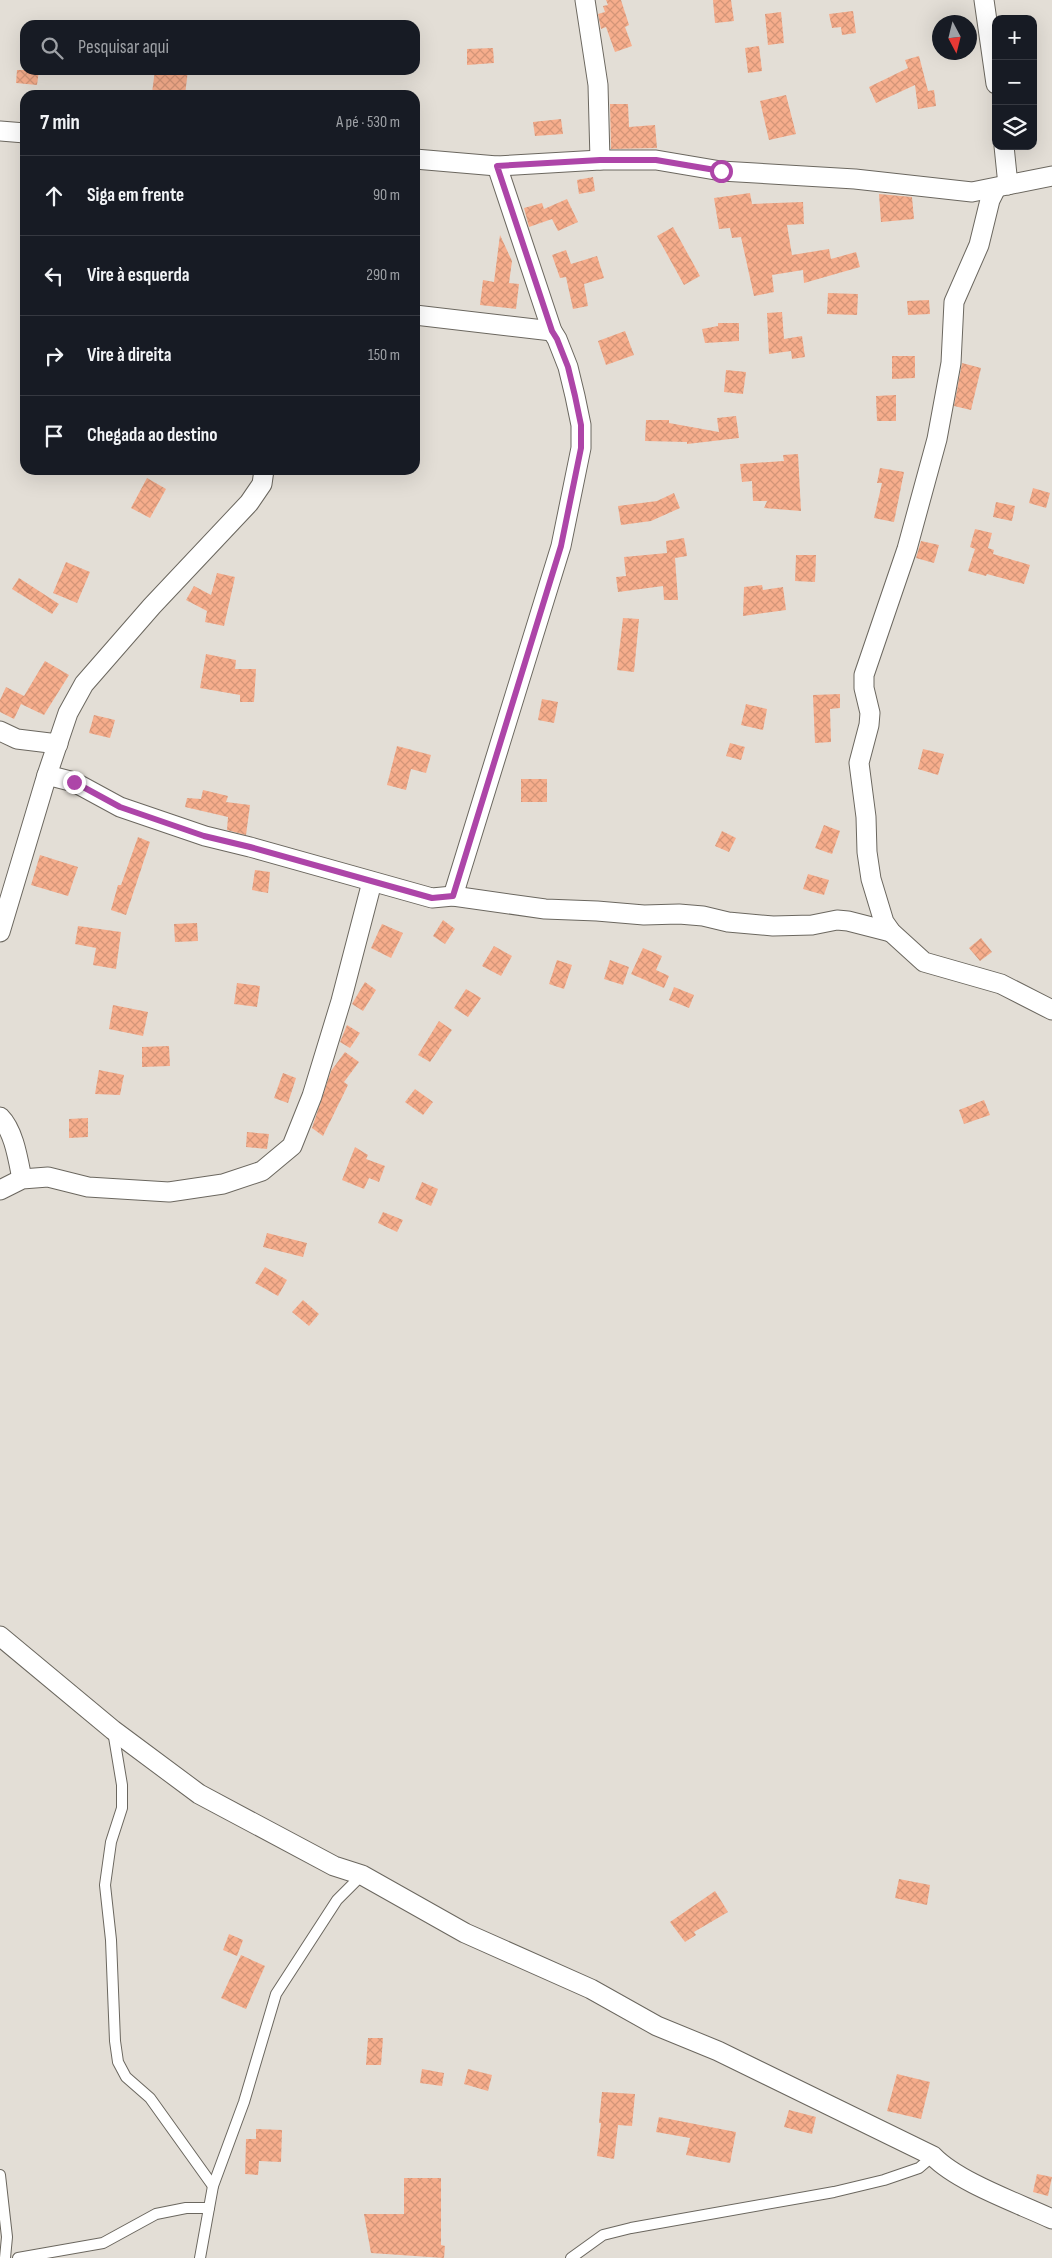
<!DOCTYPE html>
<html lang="pt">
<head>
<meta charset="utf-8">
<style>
	:root { --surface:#171b24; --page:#242831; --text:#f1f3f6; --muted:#9ea1a6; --line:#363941 }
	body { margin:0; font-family:"Sofia Sans Condensed",sans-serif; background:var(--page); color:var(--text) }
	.controls { position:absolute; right:15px; top:15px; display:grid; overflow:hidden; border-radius:10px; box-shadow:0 5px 20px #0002 }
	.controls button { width:45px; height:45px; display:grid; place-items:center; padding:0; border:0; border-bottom:1px solid var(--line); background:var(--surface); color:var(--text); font:25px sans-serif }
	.compass { position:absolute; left:932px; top:15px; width:45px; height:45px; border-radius:50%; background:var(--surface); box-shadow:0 5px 20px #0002; rotate:173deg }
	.stop { position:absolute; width:15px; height:15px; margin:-11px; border:4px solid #ad45a8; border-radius:50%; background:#fff }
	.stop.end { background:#ad45a8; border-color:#fff; box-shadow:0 1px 5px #0008 }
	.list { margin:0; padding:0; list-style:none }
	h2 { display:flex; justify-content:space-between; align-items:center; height:65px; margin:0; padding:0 20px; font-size:21px }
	h2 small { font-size:16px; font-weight:400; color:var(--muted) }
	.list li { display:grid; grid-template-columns:32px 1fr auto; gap:15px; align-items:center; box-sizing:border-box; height:80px; padding:0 20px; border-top:1px solid var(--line) }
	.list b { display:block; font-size:19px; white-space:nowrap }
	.list em { font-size:16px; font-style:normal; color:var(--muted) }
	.icon { flex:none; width:28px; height:28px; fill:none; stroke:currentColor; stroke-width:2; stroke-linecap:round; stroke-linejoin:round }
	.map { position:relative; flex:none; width:1052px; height:2258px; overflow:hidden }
	.search { position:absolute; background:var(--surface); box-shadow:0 5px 20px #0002; left:20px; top:20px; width:400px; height:55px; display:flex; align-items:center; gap:12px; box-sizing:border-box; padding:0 18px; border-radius:15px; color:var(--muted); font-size:19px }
	.panel { position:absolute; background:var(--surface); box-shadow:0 5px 20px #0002; left:20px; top:90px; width:400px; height:385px; border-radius:15px }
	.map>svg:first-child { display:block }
	.building { fill:url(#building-cross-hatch) }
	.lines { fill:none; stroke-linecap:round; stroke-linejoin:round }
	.lane-casing { stroke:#6b675f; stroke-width:12 }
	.street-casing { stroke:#6b675f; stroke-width:21 }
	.lane { stroke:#fff; stroke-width:10 }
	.street { stroke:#fff; stroke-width:19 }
	.route { stroke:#ad45a8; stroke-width:6 }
</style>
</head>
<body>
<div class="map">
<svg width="1052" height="2258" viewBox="0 0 1052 2258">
	<defs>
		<pattern id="building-cross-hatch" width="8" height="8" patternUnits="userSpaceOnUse" patternTransform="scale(1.25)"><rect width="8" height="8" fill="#f6ad8c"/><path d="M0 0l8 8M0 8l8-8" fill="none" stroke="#d39578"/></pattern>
	</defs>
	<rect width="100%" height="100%" fill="#e3ded6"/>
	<g class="building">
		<polygon points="606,0 621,0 629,25 625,27 632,46 615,52 606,27 601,29 598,14 605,12 603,6 608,5"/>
		<polygon points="713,0 731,0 734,21 715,23"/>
		<polygon points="853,11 856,33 842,35 841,27 832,28 829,14"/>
		<polygon points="781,12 784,43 768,45 765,14"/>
		<polygon points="759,46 762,71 748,73 745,48"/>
		<polygon points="493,48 494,63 467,65 467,49"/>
		<polygon points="919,56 928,91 934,90 936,106 918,109 915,85 876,103 869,87 908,68 905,60"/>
		<polygon points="17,70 39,70 37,85 16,83"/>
		<polygon points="155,70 188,70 185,95 152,93"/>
		<polygon points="786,95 796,134 769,140 760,101"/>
		<polygon points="610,104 628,104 629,127 655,125 657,148 611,149"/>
		<polygon points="561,119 563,134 535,136 533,122"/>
		<polygon points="593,177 595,191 579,194 577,180"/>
		<polygon points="750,193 752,204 803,202 804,224 787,225 792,255 829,249 831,259 856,252 860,267 804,283 803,270 772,275 774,292 754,296 741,237 732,238 730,228 719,229 714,198"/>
		<polygon points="879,194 912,197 914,219 881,222"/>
		<polygon points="567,199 578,222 558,231 552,219 529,227 524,208 542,203 544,209"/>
		<polygon points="673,227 700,276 684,285 657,236"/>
		<polygon points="500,235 512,261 509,283 519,284 516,309 480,305 483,280 494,282"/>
		<polygon points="566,250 571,264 597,256 604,278 584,284 588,306 573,309 566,277 560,278 552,255"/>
		<polygon points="828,293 858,294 857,315 827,314"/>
		<polygon points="929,300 930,314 908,315 907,301"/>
		<polygon points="782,312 784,339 802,336 805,357 792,359 791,351 769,354 767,313"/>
		<polygon points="718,323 739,323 739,341 705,343 702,329 718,326"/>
		<polygon points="625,331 634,355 606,365 598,341"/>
		<polygon points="892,356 915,356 915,378 892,379"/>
		<polygon points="962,363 981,368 971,410 954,406"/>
		<polygon points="726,370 746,372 743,394 724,392"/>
		<polygon points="896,395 896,421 877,421 876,396"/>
		<polygon points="736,416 739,438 687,444 687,442 645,441 646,420 669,420 669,423 719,432 717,418"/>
		<polygon points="798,454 801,511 764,508 767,501 753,501 752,481 742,482 740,464 784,461 783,455"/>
		<polygon points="880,468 904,472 894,522 874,518 882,483 877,483"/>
		<polygon points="147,478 166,489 150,518 131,508"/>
		<polygon points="1033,488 1050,493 1046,508 1029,503"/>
		<polygon points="674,493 680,508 651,521 621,525 618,506 657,501"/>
		<polygon points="996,502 1015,506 1012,521 993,517"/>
		<polygon points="975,529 992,533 988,548 994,550 993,554 1030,565 1024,584 987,574 986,576 968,571 975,549 970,547"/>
		<polygon points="684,538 687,556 675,558 678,600 664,600 663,586 618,592 616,577 626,576 624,557 667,553 666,541"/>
		<polygon points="921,541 939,545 934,563 916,558"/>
		<polygon points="796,555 816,555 815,582 795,581"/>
		<polygon points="66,562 90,572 77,603 53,593"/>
		<polygon points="217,573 235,577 224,626 205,622 207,611 186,600 194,586 211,595"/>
		<polygon points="19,578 59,604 52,614 12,589"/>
		<polygon points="762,585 763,590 783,587 786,610 743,616 744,587"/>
		<polygon points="623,618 639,619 634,672 617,670"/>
		<polygon points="206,654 236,660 235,669 256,669 254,702 240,702 240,695 200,688"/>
		<polygon points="45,661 69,675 44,715 21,704 14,719 0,712 0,700 6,687 24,696"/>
		<polygon points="840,694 840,708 830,709 831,742 815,743 813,695"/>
		<polygon points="542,699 558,702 554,723 538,720"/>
		<polygon points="746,704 767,709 763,730 741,725"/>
		<polygon points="94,715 115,720 110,738 89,733"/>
		<polygon points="730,743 745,747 741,760 726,756"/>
		<polygon points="397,746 431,755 426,773 411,769 406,790 387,785"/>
		<polygon points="923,749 944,754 938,775 918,769"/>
		<rect x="521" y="779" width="26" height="23"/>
		<polygon points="203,790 228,796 226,802 250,805 246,835 227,830 228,817 185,807 187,798 201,799"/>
		<polygon points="824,825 840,831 832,854 815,848"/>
		<polygon points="722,831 736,838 729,852 715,846"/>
		<polygon points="138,837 150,842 126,915 111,910 118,885 121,885"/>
		<polygon points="40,855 78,867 68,896 31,885"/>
		<polygon points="255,870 270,872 268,893 252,890"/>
		<polygon points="808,874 829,880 824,895 803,889"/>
		<polygon points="443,920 455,929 445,944 433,936"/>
		<polygon points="197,923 198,941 175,942 174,924"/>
		<polygon points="382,924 403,933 391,958 371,948"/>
		<polygon points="78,926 121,932 116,969 93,965 96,948 75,944"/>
		<polygon points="981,938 992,952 980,961 969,948"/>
		<polygon points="494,946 512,956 501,976 482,966"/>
		<polygon points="643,948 662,956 656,970 669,976 664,988 631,974"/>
		<polygon points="557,960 572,965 564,989 549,984"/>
		<polygon points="610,960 629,967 623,985 604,979"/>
		<polygon points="365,982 376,990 363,1011 352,1004"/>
		<polygon points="237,983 260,986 257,1007 234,1004"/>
		<polygon points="674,987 694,995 689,1008 669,1000"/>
		<polygon points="466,989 481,998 468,1017 454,1008"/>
		<polygon points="113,1005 148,1012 143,1036 109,1029"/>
		<polygon points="439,1021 452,1030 430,1062 418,1055"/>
		<polygon points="347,1025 360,1033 350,1048 340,1042"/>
		<polygon points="169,1046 170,1066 142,1067 142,1047"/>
		<polygon points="345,1052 359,1062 344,1082 348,1085 323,1136 312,1128 331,1071"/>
		<polygon points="99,1070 124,1075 120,1095 95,1094"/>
		<polygon points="283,1073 296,1078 288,1103 274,1098"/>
		<polygon points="415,1089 433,1102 423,1115 405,1102"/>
		<polygon points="984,1100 990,1115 964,1124 959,1110"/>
		<polygon points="88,1118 88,1137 69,1138 69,1119"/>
		<polygon points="247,1132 269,1134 267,1149 246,1147"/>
		<polygon points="355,1147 368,1155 366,1159 385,1166 379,1182 369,1178 364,1189 342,1180"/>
		<polygon points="422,1182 438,1189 431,1206 415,1199"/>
		<polygon points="383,1212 403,1220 397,1232 378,1223"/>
		<polygon points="267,1233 307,1243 303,1257 263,1247"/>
		<polygon points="265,1267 287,1280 278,1296 255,1283"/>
		<polygon points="303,1300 319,1314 309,1326 292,1312"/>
		<polygon points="899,1879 930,1885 927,1905 895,1898"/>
		<polygon points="715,1891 728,1912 694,1932 696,1935 685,1942 670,1922"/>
		<polygon points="229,1934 243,1940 237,1956 223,1950"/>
		<polygon points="241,1955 265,1966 246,2009 221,1998"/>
		<polygon points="368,2038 383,2038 381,2065 366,2065"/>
		<polygon points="422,2069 444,2073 442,2086 420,2083"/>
		<polygon points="468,2069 492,2075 488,2091 464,2084"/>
		<polygon points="897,2074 930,2082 921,2119 887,2111"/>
		<polygon points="602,2092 635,2094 632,2126 618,2125 614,2159 597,2156 601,2123 599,2123"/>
		<polygon points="789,2110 816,2117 812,2134 784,2127"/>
		<polygon points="659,2117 736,2132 730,2163 686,2155 690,2138 656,2132"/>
		<polygon points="256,2129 282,2130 281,2162 259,2161 258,2175 245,2174 246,2139 256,2139"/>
		<polygon points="1037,2174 1052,2177 1048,2196 1033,2192"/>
		<polygon points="404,2178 441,2178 441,2245 445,2246 444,2258 371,2253 364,2214 404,2214"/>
	</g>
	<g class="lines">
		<defs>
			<g id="lane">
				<polyline points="113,1731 122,1785 122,1808 111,1842 105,1885 111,1940 115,2041 118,2062 126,2077 150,2098 213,2186"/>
				<polyline points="0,2175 7,2237 5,2258"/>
				<polyline points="18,2258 103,2243 156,2214 186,2208 209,2208"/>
				<polyline points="200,2258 213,2186 244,2102 276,1994 337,1900 362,1875"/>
				<polyline points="571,2258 603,2235 631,2228 834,2192 884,2180 919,2168 933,2156"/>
			</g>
			<g id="street">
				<polyline points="585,0 598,85 600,160"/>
				<polyline points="984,0 996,84"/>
				<polyline points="0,131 25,133"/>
				<polyline points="1004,146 1008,185"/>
				<polyline points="415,159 497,166 600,160 656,160 721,171 855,179 972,192 1052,176"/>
				<polyline points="996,188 990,200 979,245 954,302 951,363 937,439 907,549 864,675 864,688 870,713 869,725 859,763 866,817 867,852 871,879 884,922 891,932 924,962 1001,984 1052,1010"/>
				<polyline points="415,315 552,331"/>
				<polyline points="0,731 17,739 58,744"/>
				<polyline points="47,775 74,782 120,807 205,836 250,847 432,898 453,896 545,909 597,911 644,915 679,914 703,916 728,922 773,926 812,925 837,920 848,921 891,932"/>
				<polyline points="453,896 561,546 581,448 581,425 575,396 568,367 557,339 552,331 497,166"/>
				<polyline points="0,932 47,775 68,713 84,684 152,606 249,503 262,484 264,470"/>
				<path d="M0 1117C14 1131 18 1159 22 1179"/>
				<polyline points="0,1190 22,1179 48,1177 88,1187 169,1192 223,1184 262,1171 292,1146 312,1096 341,1001 372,882"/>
				<path d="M0 1636 113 1730 199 1794 334 1866 362 1875 465 1933 591 1989 657 2026 718 2051 933 2156C958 2182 1018 2203 1052 2219"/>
			</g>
		</defs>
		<use href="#lane" class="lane-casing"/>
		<use href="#street" class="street-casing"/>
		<use href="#lane" class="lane"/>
		<use href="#street" class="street"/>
	</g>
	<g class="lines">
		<polyline class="route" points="74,782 120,807 204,836 250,847 432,898 453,896 561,546 581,448 581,425 575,396 568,367 557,339 552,331 497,166 600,160 656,160 721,171"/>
	</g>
</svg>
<div class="controls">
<button>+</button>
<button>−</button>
<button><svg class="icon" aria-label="layers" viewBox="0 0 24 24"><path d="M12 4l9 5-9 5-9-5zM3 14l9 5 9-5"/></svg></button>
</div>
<svg class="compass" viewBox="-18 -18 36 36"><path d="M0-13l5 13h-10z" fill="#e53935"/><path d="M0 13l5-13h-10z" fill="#9ea1a6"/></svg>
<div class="stop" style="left:721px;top:171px"></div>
<div class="stop end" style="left:74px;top:782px"></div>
<div class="search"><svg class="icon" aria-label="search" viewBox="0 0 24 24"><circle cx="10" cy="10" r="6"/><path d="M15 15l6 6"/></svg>Pesquisar aqui</div>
<section class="panel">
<h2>7 min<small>A pé · 530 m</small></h2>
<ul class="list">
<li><svg class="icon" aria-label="ahead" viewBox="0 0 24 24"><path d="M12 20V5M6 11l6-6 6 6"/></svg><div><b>Siga em frente</b></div><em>90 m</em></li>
<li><svg class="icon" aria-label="left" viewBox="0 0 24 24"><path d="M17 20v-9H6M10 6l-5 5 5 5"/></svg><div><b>Vire à esquerda</b></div><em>290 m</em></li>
<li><svg class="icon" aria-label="right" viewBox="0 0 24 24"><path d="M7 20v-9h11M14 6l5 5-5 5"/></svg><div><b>Vire à direita</b></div><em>150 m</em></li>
<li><svg class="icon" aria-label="arrive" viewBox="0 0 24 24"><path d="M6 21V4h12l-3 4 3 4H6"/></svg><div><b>Chegada ao destino</b></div></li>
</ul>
</section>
</div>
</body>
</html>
